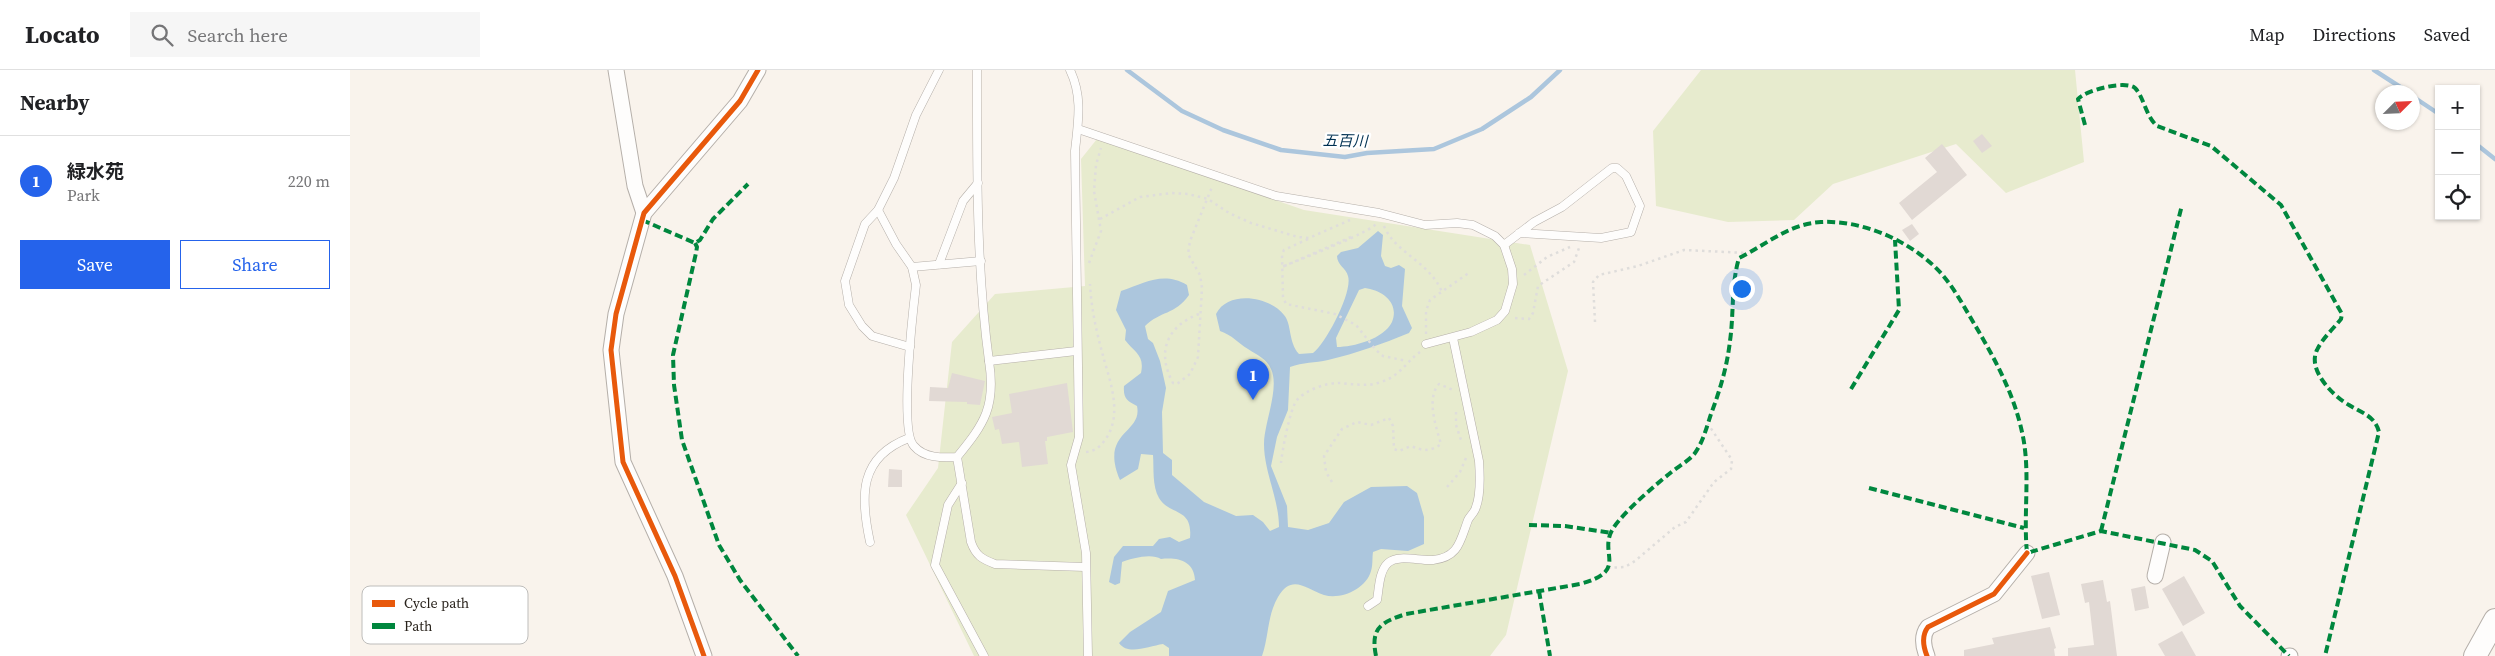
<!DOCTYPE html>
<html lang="en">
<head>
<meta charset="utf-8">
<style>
	:root { --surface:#fff; --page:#f6f6f6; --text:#202124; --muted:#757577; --line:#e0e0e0; --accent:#2563eb }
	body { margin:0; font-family:"Source Serif 4","Noto Sans JP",serif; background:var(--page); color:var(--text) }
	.controls { position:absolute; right:15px; top:15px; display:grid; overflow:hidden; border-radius:0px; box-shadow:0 1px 4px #0004 }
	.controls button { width:45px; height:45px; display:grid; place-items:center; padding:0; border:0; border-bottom:1px solid var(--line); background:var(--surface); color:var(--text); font:25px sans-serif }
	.compass { position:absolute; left:2025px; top:15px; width:45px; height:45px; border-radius:50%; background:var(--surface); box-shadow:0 1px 4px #0004; rotate:66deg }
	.you { position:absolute; left:1391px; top:218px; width:18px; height:18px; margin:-12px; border:4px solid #fff; border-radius:50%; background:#1a73e8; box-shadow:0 0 0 8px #1a73e833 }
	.badge { display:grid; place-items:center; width:32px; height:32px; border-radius:50%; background:var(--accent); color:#fff; font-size:16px; font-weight:700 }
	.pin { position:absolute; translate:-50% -41px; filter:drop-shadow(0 1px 2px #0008) }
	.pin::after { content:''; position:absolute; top:26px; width:18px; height:15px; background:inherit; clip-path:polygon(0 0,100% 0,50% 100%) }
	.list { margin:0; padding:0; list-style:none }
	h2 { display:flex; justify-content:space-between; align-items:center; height:65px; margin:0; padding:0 20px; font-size:21px }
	h2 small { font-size:16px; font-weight:400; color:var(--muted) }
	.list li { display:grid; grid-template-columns:32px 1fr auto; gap:15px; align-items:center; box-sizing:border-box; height:90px; padding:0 20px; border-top:1px solid var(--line) }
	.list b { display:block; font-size:19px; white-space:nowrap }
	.list p { margin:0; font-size:16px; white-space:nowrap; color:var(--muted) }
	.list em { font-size:16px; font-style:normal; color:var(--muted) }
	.actions { display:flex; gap:10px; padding:15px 20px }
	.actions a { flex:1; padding:11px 0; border:1px solid var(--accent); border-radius:0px; text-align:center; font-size:18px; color:var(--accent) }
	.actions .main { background:var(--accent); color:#fff }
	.icon { flex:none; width:28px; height:28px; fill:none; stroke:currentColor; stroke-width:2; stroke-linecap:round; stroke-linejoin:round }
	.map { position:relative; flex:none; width:2145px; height:586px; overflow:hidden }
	header { display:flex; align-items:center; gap:30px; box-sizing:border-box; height:70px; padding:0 25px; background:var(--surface); border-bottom:1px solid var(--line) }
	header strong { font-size:24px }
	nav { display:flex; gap:28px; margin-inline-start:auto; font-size:18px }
	.search { width:350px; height:45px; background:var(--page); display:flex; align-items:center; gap:12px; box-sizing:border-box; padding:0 18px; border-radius:0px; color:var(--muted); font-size:19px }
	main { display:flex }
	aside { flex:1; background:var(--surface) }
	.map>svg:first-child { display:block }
	.green { fill:#e7ebce }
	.water { fill:#acc6dd; fill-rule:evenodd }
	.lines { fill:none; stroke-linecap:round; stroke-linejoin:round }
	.stream { stroke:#acc6dd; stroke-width:4.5 }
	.building { fill:#e1d9d4 }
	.lane-casing { stroke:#b5afa9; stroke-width:9 }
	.street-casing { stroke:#b5afa9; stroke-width:17 }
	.secondary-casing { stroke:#b5afa9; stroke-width:24 }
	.path { stroke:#dfdddb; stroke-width:2.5; stroke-dasharray:2.5 4; stroke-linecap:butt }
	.lane { stroke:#fefdfc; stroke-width:8 }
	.street { stroke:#fefdfc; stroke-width:15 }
	.secondary { stroke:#fefdfc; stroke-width:22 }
	.quiet { stroke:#00873e; stroke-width:4; stroke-dasharray:8 4; stroke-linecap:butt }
	.cycleway-casing { stroke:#fff; stroke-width:8 }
	.cycleway { stroke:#e8590c; stroke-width:5 }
	.labels { text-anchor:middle; stroke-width:4.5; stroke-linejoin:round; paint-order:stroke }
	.water-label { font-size:15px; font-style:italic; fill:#003152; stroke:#fff }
	.key { fill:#fff; stroke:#bebdbb; stroke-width:1 }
	.key-label { font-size:14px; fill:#28221b }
</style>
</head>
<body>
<header>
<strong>Locato</strong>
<div class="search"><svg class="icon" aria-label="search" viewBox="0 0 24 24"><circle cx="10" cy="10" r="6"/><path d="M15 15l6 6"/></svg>Search here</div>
<nav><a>Map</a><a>Directions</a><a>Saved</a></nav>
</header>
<main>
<aside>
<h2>Nearby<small></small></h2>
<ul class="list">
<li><span class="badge">1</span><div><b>緑水苑</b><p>Park</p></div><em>220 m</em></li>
</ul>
<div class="actions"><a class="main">Save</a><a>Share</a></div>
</aside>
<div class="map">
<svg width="2145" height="586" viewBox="0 0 2145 586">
	<rect width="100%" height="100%" fill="#f9f3ec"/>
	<g class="green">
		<polygon points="1351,0 1725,0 1734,92 1656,123 1606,74 1483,114 1444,150 1378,152 1306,136 1303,61"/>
		<polygon points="747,69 954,140 1180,175 1218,301 1156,565 1140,586 624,586 556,445 588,398 602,272 645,224 735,216 731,89"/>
	</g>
	<path class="water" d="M1028 161 1033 165 1031 186 1035 196 1041 198 1049 195 1055 199 1052 236 1062 258 1059 263C1032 274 1007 283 978 290 965 293 953 292 940 297L938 340 927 367 921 396 937 436 938 457 958 460 979 453 994 432 1021 417 1057 416 1067 423 1074 447V474L1058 481 1031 479 1023 482C1022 489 1023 495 1021 501 1016 519 991 530 974 525 956 519 942 503 928 527 917 546 919 566 912 586H819V578L813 574C799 576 778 586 769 573L780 562 811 542 818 521 845 510C844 491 828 487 811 489 802 483 782 488 772 492L770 513 765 515 759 512 764 487 773 476H803L809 469 820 467 829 472 840 468C843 437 820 446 809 428 802 416 804 398 803 385L791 384 788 399 770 410C749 361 793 364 787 336 777 331 773 328 774 316L791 303C795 285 784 282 775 270L776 260 766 240 771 221C795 213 813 201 837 215L839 225C825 245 810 241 795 256L798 269 803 273 810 291 816 318 812 342 813 383 822 390V405L854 432 886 446 903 445 913 452 920 461 929 457C929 429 914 402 914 374 914 353 930 318 921 299 917 289 907 285 898 279 888 273 882 265 870 261L866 244C878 220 919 226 934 245 942 254 938 272 949 284L963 283C976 273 1003 222 998 206 996 198 987 195 987 186L991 182 1008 178ZM1015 218C1031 220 1050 232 1042 252 1034 269 1003 277 987 277L986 268 1009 220Z"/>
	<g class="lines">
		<g class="stream">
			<polyline points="777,0 832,41 873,60 931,80 995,87 1017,83 1084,79 1132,59 1181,27 1210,0"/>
			<polyline points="2024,0 2058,22"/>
			<polyline points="2062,26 2089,44"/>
			<polyline points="2126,74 2145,89"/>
		</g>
	</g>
	<g class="building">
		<polygon points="1632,64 1642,76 1632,83 1623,71"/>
		<polygon points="1592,74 1617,105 1562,150 1549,133 1587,102 1575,88"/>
		<polygon points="1562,154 1569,164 1560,171 1552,160"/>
		<polygon points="602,303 635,311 630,335 617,334 617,332 579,331 580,317 598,318"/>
		<polygon points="717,313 723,362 697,367 697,371 695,371 698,394 672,397 669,372 652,374 649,359 645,360 642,347 662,343 659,324"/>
		<polygon points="539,399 552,400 552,417 538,417"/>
		<polygon points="1699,502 1710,545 1692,549 1681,506"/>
		<polygon points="1834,506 1855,543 1833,556 1812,519"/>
		<polygon points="1753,510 1757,532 1760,531 1767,586 1718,586 1718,578 1744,575 1739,532 1735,533 1731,514"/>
		<polygon points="1795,516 1799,538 1785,541 1781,519"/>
		<polygon points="1700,557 1706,578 1704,579 1705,586 1614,586 1614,580 1644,574 1642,568"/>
		<polygon points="1832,561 1846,586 1815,586 1808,574"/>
	</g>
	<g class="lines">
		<defs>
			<g id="lane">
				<path d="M627 0C627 97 626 195 639 291L726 281"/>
				<path d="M720 0C733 27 728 52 725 81L729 367 721 395 736 483 738 586"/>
				<polyline points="728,59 926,126 1029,143 1075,155 1107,153 1123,155 1145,166 1154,175 1162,199 1163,214 1155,241 1147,250 1121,262 1076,274"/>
				<path d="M528 140 546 174 562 197 566 215C563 240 549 361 564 376 574 388 592 388 607 387 635 353 646 336 639 291"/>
				<polyline points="1154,175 1184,152 1212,137 1262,98 1267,98 1276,106 1290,136 1281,162 1251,168 1169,163"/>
				<polyline points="589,194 613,131 628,113"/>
				<polyline points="562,197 631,191"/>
				<polyline points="560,277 522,266 512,256 499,235 495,211 515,154 528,140 544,108 566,45 589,0"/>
				<path d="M607 387 621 472C626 486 632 489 645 494L735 497"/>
				<polyline points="612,413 598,435 585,495 634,586"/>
				<path d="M520 472C510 426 509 387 559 368"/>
				<path d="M1018 536 1027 530C1029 519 1029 501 1038 493 1048 484 1069 491 1083 490 1109 487 1110 471 1118 450 1120 446 1125 442 1126 437 1131 424 1130 405 1129 391L1103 268"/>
			</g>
			<g id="street">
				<polyline points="266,0 285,116 294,143"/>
				<polyline points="1805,506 1813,472"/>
				<polyline points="354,586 325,506 273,392 261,280 266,244 294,143 390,31 408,0"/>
				<path d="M1577 586C1573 576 1571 566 1578 557L1644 524 1677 483"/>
				<polyline points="1939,586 1940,586"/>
			</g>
			<polyline id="secondary" points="2125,586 2145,550"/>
		</defs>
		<use href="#lane" class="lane-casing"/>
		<use href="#street" class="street-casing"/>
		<use href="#secondary" class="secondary-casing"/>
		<g class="path">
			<polyline points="750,149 790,127 822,123 838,124 858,129 879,143 901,153 948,167 959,168 1000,150"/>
			<path d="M1034 156C1045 183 1079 191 1092 222"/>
			<path d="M1001 167 932 197C948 190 1020 163 1027 153"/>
			<polyline points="958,169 934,180 932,184 933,227 936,234 985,244 1006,255 1026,280 1033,286 1057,291"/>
			<polyline points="739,193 751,161 744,121 746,95 751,78"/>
			<polyline points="1174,205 1197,187 1220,177"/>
			<path d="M849 244C817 256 806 282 823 313L827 314 840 304 848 287 852 218 850 205 838 184 840 171 862 117"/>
			<polyline points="1165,248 1179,249 1183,243 1188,216 1224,192 1229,178"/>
			<polyline points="1245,252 1243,212 1249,205 1288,196 1334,180 1397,183"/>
			<polyline points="1076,264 1076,241 1080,230 1120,202"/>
			<polyline points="1106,342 1106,355 1112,373"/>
			<path d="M736 382C745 381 750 377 755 370 774 344 759 309 752 282 746 260 741 236 740 214"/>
			<path d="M931 393C932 382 940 338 947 330 956 320 975 313 989 313 1003 314 1018 317 1031 312 1050 306 1055 293 1070 282"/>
			<path d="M982 412 976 402 974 386 992 359 1007 352 1021 355 1039 348 1043 356 1044 379 1049 381 1061 376C1073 381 1080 382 1091 374 1086 357 1076 328 1089 314L1103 320"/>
			<polyline points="1097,417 1110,402 1116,388"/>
			<polyline points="1258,498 1275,497 1285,491 1325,457 1336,452 1364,412 1381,399 1382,390 1358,354"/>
		</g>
		<use href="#lane" class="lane"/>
		<use href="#street" class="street"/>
		<use href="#secondary" class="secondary"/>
		<g class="quiet">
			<path d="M1735 55 1728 29C1736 20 1775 10 1785 18 1794 27 1795 45 1807 56L1861 76 1931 135 1992 244 1991 249C1983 259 1972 269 1967 280 1957 300 1983 326 1999 335 2012 343 2025 346 2029 362L1975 586"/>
			<polyline points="292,150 345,173 350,170 363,149 398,114"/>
			<polyline points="345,173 347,177 346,183 323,285 324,315 332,370 369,475 390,510 448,586"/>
			<polyline points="1501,319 1549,240 1545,170"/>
			<polyline points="1519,418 1674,458"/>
			<polyline points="1179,455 1215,456 1262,463"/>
			<polyline points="1751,461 1832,135"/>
			<polyline points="1189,521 1200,586"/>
			<path d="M1026 586C1020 557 1032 552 1056 544L1230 514C1281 500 1246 483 1264 457 1274 442 1304 416 1319 404 1327 397 1339 391 1345 383 1353 372 1357 356 1361 344 1370 320 1377 297 1380 271 1384 243 1381 215 1389 188 1416 175 1438 154 1471 152 1511 150 1555 169 1584 196 1599 210 1609 228 1619 245 1641 282 1663 320 1672 362 1681 401 1673 443 1677 483L1751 461 1845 480 1862 491 1890 536 1939 586"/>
		</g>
		<defs>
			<g id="cycleway">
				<polyline points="354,586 325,506 273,392 261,280 266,244 294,143 390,31 408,0"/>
				<path d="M1577 586C1573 576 1571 566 1578 557L1644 524 1677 483"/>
			</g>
		</defs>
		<use href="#cycleway" class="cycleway-casing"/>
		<use href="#cycleway" class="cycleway"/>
	</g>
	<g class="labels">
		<g class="water-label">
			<text transform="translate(995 71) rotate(1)" y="5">五百川</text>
		</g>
	</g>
	<rect x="12" y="516" width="166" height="58" rx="8" class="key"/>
	<rect x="22" y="530" width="23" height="7" fill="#e8590c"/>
	<rect x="22" y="553" width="23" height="6" fill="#00873e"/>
	<g class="key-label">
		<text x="54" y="538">Cycle path</text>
		<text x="54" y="561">Path</text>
	</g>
</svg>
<div class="controls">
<button>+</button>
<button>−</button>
<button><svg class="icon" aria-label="locate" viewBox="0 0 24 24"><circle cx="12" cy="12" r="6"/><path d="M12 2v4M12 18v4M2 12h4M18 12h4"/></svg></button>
</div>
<svg class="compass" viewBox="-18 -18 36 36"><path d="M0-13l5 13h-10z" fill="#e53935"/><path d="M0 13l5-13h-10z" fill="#757577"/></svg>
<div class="you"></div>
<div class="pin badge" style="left:903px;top:330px">1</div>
</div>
</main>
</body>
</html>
